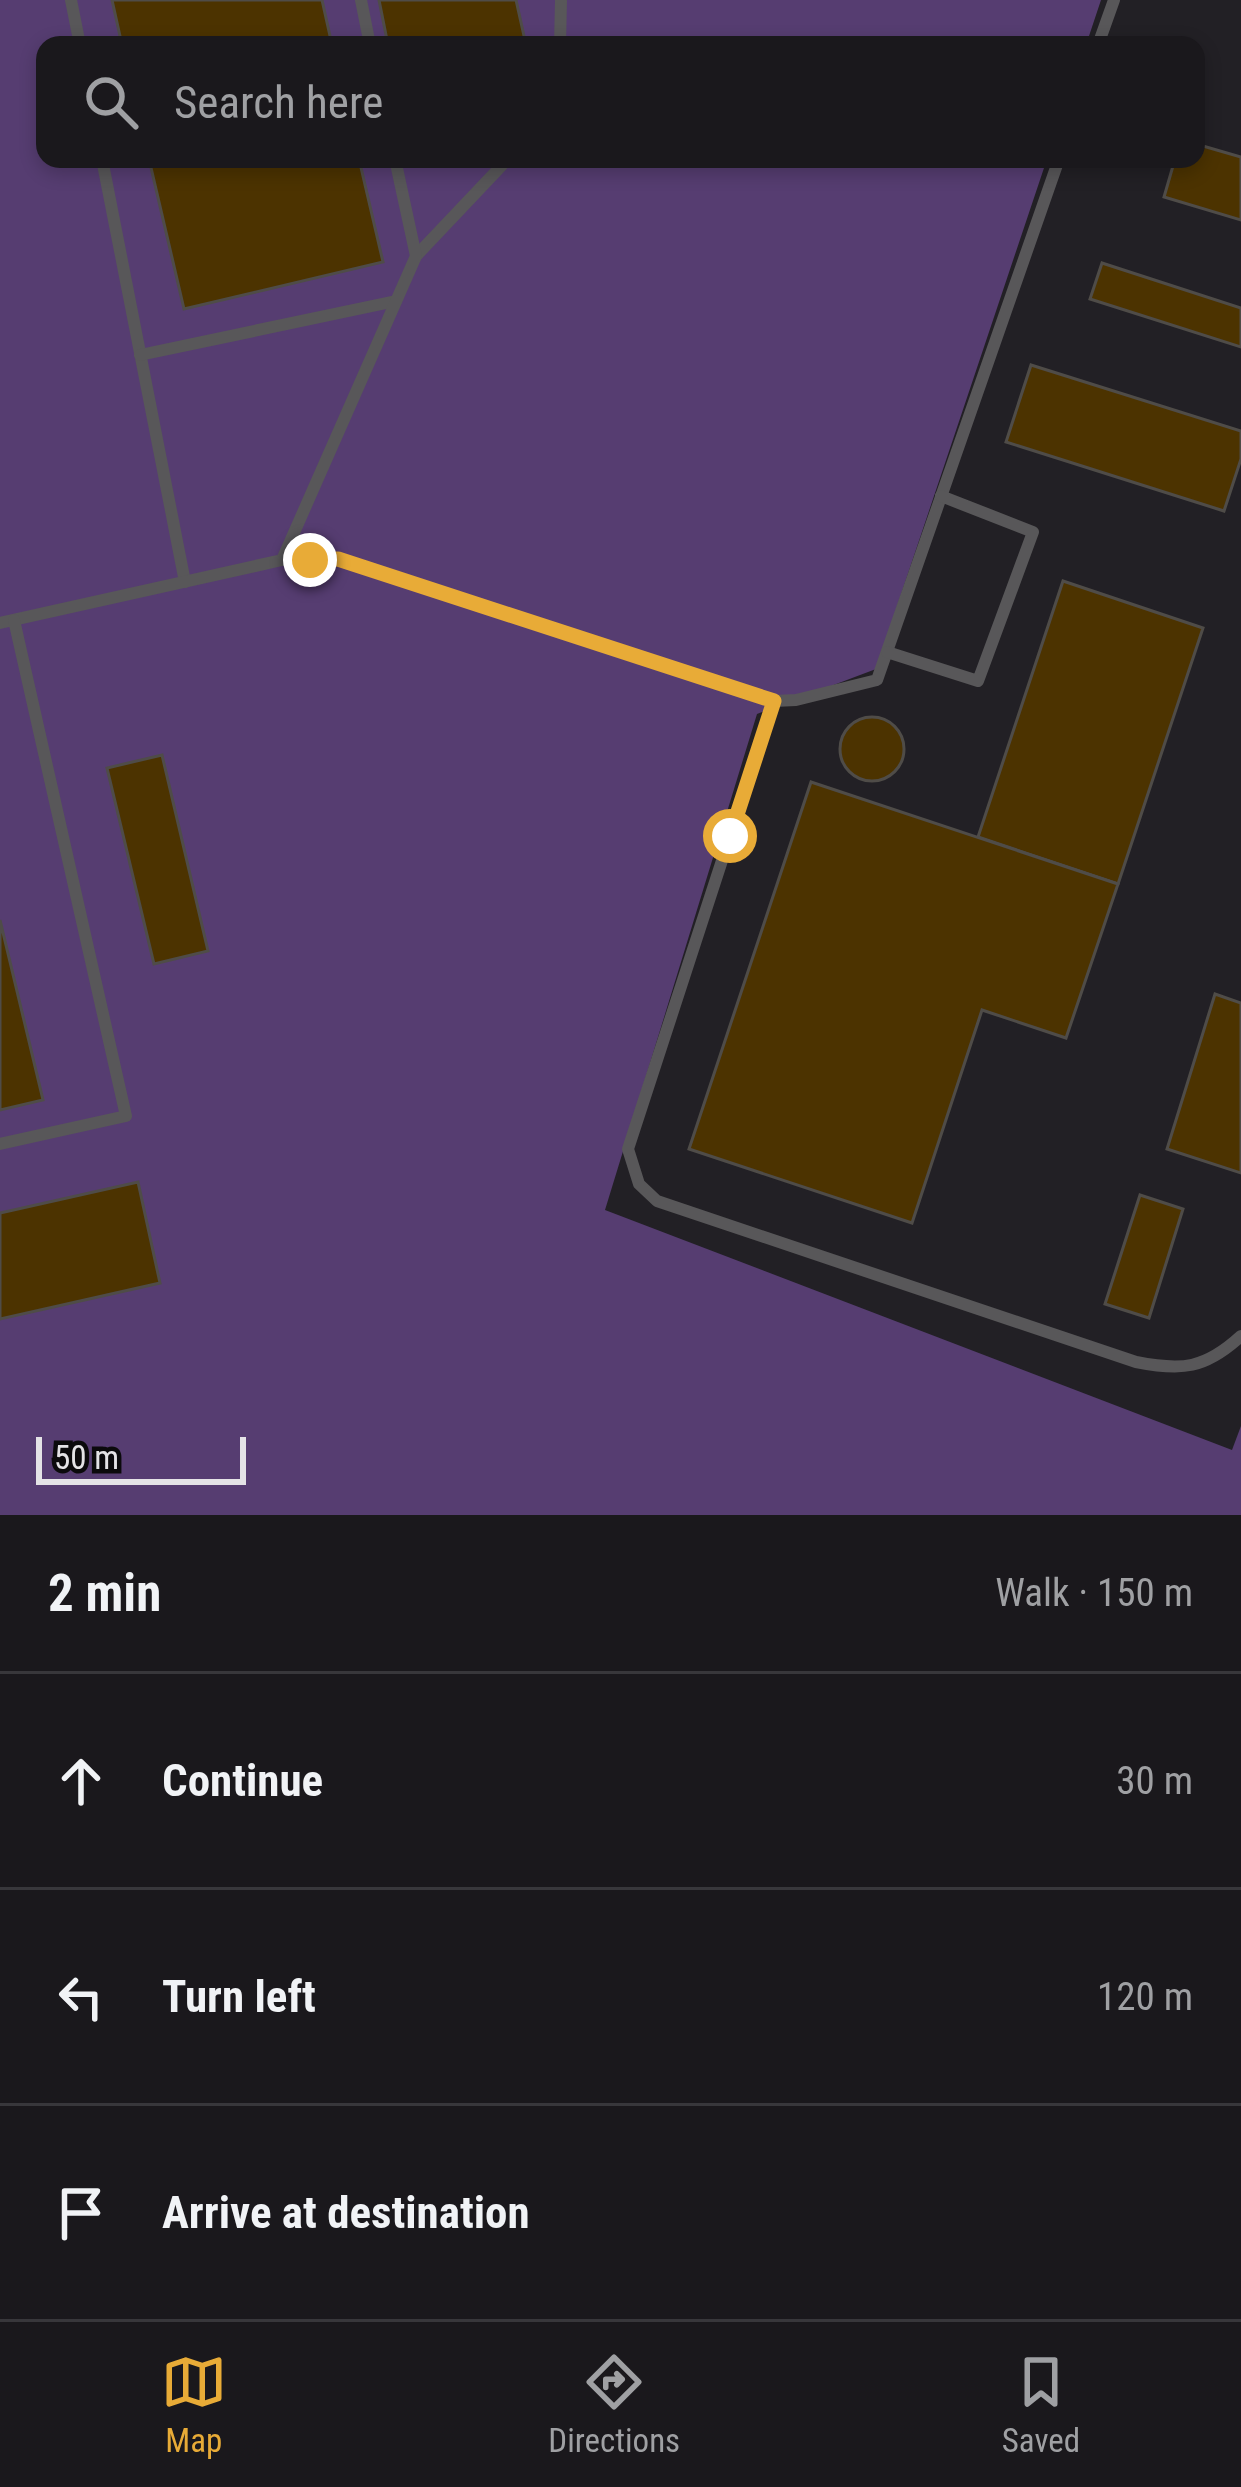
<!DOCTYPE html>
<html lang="en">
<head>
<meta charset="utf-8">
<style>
	:root { --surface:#1a181c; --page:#272529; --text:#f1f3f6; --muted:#9fa0a3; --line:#38373b; --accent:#e8ab37 }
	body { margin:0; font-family:"Roboto Condensed",sans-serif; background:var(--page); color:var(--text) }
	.scale { position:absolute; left:36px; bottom:30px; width:210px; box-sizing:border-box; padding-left:12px; border:6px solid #e4e3e6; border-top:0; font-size:33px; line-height:42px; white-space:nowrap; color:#e4e3e6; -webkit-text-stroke:9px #0b0a0c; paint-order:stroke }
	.stop { position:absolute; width:36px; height:36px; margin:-27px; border:9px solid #e8ab37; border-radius:50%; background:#fff }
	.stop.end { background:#e8ab37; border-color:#fff; box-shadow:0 3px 12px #0008 }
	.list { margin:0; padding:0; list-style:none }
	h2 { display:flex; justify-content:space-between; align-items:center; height:156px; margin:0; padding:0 48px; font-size:51px }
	h2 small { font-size:39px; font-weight:400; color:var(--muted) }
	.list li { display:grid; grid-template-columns:78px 1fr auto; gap:36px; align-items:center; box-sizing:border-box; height:216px; padding:0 48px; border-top:3px solid var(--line) }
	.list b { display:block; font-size:45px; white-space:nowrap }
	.list em { font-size:39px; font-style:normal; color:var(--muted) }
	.icon { flex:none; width:66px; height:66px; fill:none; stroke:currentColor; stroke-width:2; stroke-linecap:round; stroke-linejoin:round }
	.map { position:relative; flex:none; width:1241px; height:1515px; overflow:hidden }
	.search { position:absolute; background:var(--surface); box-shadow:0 6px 18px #0003; left:36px; right:36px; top:36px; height:132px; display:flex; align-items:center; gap:30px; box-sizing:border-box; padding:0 42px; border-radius:24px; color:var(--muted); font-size:45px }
	.sheet { height:804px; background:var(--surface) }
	nav { display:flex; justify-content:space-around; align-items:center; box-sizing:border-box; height:168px; border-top:3px solid var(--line); background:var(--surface); font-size:33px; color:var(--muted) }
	nav a { display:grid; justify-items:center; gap:6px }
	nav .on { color:var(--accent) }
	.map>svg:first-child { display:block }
	.forest { fill:#563d71 }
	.building { fill:#4c3300; stroke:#4f4c48; stroke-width:3 }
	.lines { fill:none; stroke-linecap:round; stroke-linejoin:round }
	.service { stroke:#585759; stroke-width:12 }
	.route { stroke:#e8ab37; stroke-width:15 }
</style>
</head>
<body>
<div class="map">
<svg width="1241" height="1515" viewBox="0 0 1241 1515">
	<rect width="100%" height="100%" fill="#222025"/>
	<polygon class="forest" points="0,0 1101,0 1086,45 45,45 45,159 1047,159 876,669 757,714 605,1210 1232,1450 1241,1426 1241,1515 0,1515"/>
	<g class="building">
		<polygon points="112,0 322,0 332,45 122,45"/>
		<polygon points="379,0 516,0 526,45 388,45"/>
		<polygon points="1196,144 1241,157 1241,220 1164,197 1175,159 1196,159"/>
		<polygon points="149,159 359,159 383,262 184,309"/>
		<polygon points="1102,263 1241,308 1241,347 1090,299"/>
		<polygon points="1031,365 1241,431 1241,459 1224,511 1006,442"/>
		<polygon points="1063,581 1203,628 1118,884 978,837"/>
		<circle cx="872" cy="749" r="32"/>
		<polygon points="162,755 208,951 154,964 107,768"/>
		<polygon points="811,782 1118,884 1066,1038 982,1010 912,1223 689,1149"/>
		<polygon points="0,920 43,1100 0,1110"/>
		<polygon points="1215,994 1241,1003 1241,1173 1167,1149"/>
		<polygon points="138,1182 160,1283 0,1319 0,1213"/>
		<polygon points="1140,1195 1183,1209 1149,1318 1105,1304"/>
	</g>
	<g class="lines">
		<g class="service">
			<polyline points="71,0 80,45"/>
			<polyline points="361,0 370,45"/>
			<polyline points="560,45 561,0"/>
			<polyline points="1098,45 1114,0"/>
			<polyline points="102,159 185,582"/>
			<polyline points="416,256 508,159"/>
			<polyline points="140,355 396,301"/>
			<polyline points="282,560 416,256 395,159"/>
			<polyline points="0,623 282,560 337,559 774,701 796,700 877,680 1059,159"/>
			<polyline points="887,652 978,681 1033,532 941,496"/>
			<path d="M774 701 628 1149 639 1184 657 1201 1136 1362C1182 1371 1205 1369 1241 1336"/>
			<polyline points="0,1144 126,1116 14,620"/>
		</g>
	</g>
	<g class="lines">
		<polyline class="route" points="310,560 338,559 774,701 730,836"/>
	</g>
</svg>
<div class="scale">50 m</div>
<div class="stop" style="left:730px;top:836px"></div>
<div class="stop end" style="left:310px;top:560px"></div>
<div class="search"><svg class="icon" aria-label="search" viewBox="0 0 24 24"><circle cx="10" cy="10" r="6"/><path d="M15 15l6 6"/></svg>Search here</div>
</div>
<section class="sheet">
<h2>2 min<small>Walk · 150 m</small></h2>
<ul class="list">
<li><svg class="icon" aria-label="ahead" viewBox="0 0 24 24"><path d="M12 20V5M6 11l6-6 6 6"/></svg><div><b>Continue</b></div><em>30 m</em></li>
<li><svg class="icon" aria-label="left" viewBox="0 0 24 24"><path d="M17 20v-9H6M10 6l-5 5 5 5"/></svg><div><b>Turn left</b></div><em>120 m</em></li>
<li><svg class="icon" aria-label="arrive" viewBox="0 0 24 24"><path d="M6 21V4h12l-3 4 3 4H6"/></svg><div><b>Arrive at destination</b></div></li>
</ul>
</section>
<nav>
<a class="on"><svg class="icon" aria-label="map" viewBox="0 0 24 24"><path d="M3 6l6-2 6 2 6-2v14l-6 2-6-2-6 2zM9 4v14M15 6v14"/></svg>Map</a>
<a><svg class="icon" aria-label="directions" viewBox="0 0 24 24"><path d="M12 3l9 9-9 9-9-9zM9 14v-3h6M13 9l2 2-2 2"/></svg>Directions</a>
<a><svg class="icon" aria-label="saved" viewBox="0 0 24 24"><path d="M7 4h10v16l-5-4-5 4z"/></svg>Saved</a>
</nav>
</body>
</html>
